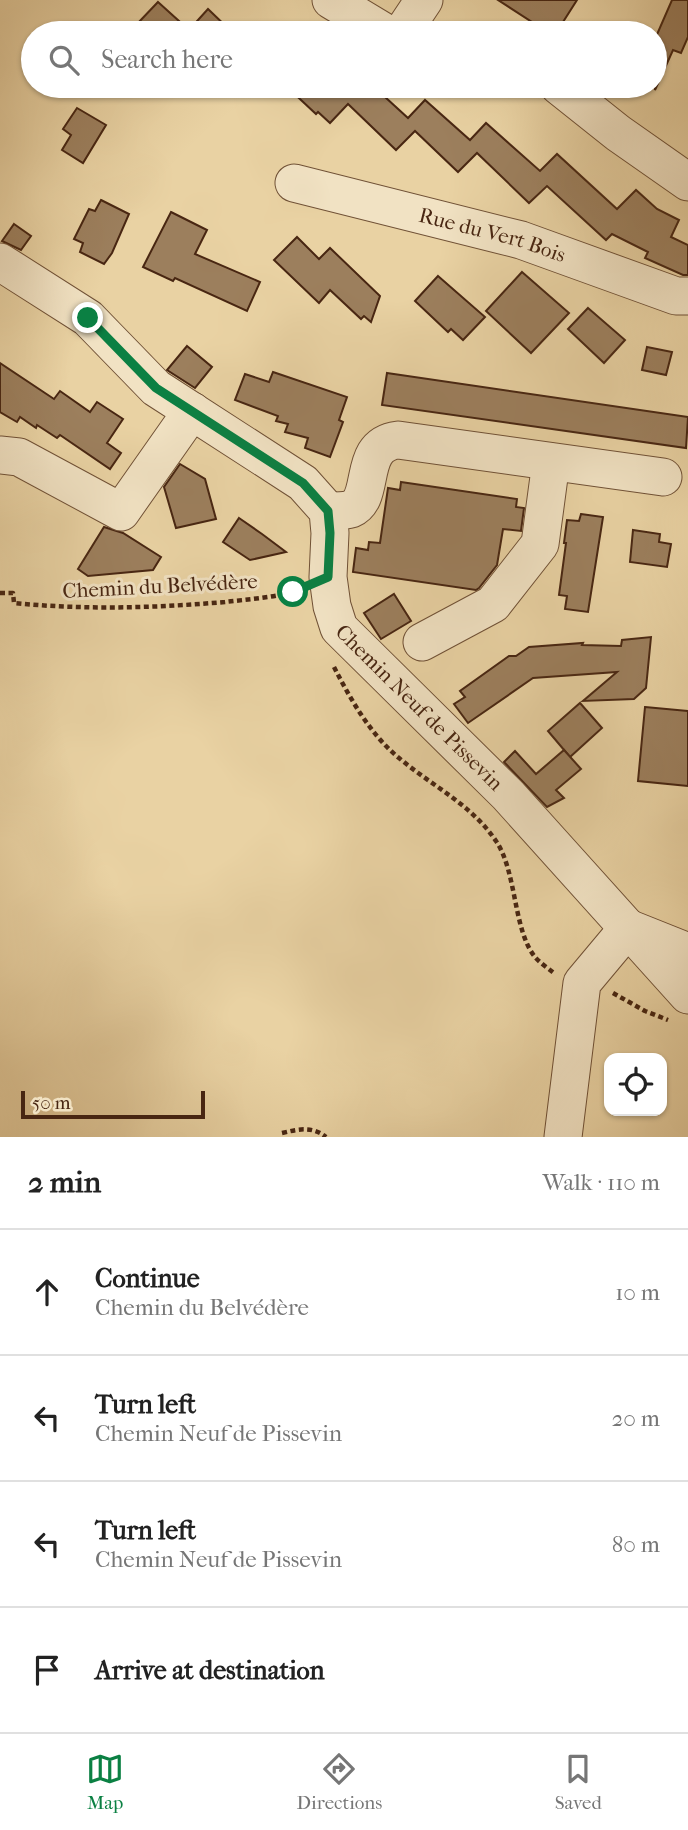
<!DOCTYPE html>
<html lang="en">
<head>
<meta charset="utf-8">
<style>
	:root { --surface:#fff; --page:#f2f2f2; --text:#222; --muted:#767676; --line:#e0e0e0; --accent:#0b8043 }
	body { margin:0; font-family:"IM FELL French Canon",serif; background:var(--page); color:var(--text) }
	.controls { position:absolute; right:21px; bottom:21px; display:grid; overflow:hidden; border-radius:14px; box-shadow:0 2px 5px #0004 }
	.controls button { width:63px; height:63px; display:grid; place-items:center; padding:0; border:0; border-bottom:2px solid var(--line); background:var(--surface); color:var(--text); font:35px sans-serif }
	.scale { position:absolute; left:21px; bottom:18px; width:184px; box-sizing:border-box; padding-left:7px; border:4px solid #482612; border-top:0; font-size:19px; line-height:24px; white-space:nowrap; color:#482612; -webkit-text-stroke:5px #f1e2c3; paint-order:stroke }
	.stop { position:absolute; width:21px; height:21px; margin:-16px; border:5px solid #0b8043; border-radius:50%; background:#fff }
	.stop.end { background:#0b8043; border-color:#fff; box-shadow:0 2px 7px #0008 }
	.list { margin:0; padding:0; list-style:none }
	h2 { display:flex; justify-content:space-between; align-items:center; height:91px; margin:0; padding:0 28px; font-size:30px }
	h2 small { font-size:23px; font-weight:400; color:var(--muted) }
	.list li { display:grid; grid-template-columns:46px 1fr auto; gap:21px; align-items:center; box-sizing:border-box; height:126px; padding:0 28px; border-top:2px solid var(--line) }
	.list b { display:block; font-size:26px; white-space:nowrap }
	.list p { margin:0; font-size:23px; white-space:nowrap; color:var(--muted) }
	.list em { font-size:23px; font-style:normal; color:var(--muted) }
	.icon { flex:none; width:38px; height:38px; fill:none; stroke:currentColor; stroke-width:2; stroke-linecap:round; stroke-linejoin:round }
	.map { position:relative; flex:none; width:688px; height:1137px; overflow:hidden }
	.search { position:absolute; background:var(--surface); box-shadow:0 2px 5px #0004; left:21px; right:21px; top:21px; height:77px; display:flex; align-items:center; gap:18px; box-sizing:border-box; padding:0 24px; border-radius:38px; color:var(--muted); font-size:26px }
	.sheet { height:595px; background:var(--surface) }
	nav { display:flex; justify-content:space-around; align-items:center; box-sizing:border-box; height:98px; border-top:2px solid var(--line); background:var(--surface); font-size:19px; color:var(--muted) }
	nav a { display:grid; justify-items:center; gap:4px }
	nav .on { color:var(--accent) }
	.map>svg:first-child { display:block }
	.building { fill:#9c7f5d; stroke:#482612; stroke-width:2 }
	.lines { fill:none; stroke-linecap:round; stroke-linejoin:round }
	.minor-casing { stroke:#705136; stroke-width:39 }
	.path { stroke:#482612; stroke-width:4.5; stroke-dasharray:5 3.5; stroke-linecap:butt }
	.minor { stroke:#f1e2c3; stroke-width:37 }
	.route { stroke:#0b8043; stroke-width:9 }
	.labels { text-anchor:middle; stroke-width:6; stroke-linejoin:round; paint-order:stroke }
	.street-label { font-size:21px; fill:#482612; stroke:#f1e2c3 }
</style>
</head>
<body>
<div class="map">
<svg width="688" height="1137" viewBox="0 0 688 1137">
	<rect width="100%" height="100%" fill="#e9d2a3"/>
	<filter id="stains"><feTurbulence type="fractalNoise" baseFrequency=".00286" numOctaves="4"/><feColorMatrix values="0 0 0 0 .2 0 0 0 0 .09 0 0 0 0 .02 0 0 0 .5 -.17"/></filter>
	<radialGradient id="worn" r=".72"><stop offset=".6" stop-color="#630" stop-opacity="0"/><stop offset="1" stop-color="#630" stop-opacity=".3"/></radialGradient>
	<g class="building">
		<polygon points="498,0 577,0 556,33 549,33"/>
		<polygon points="672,0 688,0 688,37 681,53 673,50 655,90 655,39"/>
		<polygon points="158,2 189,30 208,9 233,33 147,33 137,24"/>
		<polygon points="286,86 373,86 408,118 425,100 470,140 486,123 540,171 557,154 617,209 636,190 657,209 679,220 671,237 688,245 688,275 683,275 645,258 648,252 612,234 606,240 547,186 529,203 477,153 458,172 415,131 396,150 348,104 330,123 318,112 316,114"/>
		<polygon points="77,108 106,125 83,163 62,150 71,135 63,129"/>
		<polygon points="101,200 129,214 112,253 104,264 80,252 83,243 74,239 89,209 95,211"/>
		<polygon points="171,212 207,230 195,254 260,282 247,311 175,278 173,281 143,267"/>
		<polygon points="14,224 31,236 21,250 2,241"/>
		<polygon points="297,237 319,259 330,248 380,296 371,322 364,316 361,319 330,290 319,303 274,260"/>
		<polygon points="522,272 569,313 531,353 486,311"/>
		<polygon points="438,276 485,317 463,340 451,329 448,332 415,301"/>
		<polygon points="588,308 625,340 604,363 568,329"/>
		<polygon points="187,346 212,367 195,388 167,370"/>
		<polygon points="647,347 672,352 666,375 642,370"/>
		<polygon points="0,363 54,399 60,391 90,412 97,402 123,419 107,443 121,453 110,469 60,435 57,438 37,425 36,428 20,417 17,422 0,412"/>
		<polygon points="273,372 347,397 339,420 343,422 330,457 305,448 308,438 285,432 288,424 276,421 278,416 235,400 245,374 269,382"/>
		<polygon points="387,373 688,417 686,448 382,405"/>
		<polygon points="180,464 205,479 216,519 176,528 164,487"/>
		<polygon points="401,482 517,499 516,507 524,508 521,531 503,529 497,565 479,588 476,590 353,572 356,548 368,550 369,542 380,543 388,488 400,490"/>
		<polygon points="581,514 603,517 588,612 565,609 567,596 559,595 566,543 564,543 567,520 579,521"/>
		<polygon points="239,518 262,534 286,552 250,560 223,542"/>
		<polygon points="104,527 123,533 161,557 153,570 88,576 78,569"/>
		<polygon points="633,530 660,534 659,542 671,544 667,567 630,562"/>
		<polygon points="394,594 411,621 381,639 364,613"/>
		<polygon points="651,637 646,688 634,699 583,701 617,672 533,678 468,723 454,704 465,697 460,691 509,656 516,656 529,647 583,643 582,645 621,646 622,640"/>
		<polygon points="580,703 602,728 570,757 548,731"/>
		<polygon points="645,707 688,711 688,786 638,781"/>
		<polygon points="564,750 581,769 556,790 564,798 547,807 504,762 515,751 536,774"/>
	</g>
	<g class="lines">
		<defs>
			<g id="minor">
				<polyline points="331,0 386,33"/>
				<polyline points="402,33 424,0"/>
				<polyline points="559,86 618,133 688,182"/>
				<path id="s1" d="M294 183 521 240 676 296H688"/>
				<path id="s2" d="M0 262 88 318 156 388 303 483 328 511 330 533 328 577 332 606 339 628 508 795 688 995"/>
				<polyline points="0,455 19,457 121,512 192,411"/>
				<path d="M328 511C335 511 345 511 351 509 377 498 356 445 398 440L663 477"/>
				<polyline points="422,642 493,604 540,544 551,462"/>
				<polyline points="563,1137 582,983 628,928 688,952"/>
			</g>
		</defs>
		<use href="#minor" class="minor-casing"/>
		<g class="path">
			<path d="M0 593H13L14 603C84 610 155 608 225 602 249 599 277 598 300 589"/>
			<path d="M334 667C351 700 370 734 399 758 432 786 471 804 496 841 517 872 513 930 535 957 540 963 549 969 555 974"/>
			<polyline points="613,993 645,1011 668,1020"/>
			<path d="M282 1133C299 1129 312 1126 326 1137"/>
		</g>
		<use href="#minor" class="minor"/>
	</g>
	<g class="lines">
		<polyline class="route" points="88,318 156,388 303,483 328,511 330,533 328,577 293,592"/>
	</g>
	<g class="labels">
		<g class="street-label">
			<text dy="7" stroke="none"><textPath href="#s1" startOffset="205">Rue du Vert Bois</textPath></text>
			<text transform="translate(160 586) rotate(-3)" y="7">Chemin du Belvédère</text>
			<text dy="7" stroke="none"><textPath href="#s2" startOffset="646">Chemin Neuf de Pissevin</textPath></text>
		</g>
	</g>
	<rect width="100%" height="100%" filter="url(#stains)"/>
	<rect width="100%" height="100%" fill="url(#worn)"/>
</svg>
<div class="controls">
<button><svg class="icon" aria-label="locate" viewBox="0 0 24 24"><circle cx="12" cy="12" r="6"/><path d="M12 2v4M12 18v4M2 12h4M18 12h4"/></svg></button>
</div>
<div class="scale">50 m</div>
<div class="stop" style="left:293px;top:592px"></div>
<div class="stop end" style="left:88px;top:318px"></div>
<div class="search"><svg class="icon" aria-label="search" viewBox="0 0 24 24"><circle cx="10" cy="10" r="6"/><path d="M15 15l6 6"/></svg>Search here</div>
</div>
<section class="sheet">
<h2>2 min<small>Walk · 110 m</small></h2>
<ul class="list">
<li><svg class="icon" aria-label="ahead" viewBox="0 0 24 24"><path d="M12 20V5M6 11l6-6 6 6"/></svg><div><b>Continue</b><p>Chemin du Belvédère</p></div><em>10 m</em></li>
<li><svg class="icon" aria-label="left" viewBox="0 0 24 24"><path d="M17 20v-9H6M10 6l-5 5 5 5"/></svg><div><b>Turn left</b><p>Chemin Neuf de Pissevin</p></div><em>20 m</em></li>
<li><svg class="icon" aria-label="left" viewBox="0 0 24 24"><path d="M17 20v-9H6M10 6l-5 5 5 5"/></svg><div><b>Turn left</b><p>Chemin Neuf de Pissevin</p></div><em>80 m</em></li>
<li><svg class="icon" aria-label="arrive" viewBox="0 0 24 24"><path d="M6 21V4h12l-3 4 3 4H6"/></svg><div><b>Arrive at destination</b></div></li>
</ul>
</section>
<nav>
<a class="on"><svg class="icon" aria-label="map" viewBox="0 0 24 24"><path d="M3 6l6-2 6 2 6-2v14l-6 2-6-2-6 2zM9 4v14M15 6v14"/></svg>Map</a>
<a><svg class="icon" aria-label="directions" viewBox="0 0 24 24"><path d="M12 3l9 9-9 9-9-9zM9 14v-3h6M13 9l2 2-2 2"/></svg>Directions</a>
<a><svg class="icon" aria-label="saved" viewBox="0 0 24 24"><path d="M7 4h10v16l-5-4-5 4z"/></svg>Saved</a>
</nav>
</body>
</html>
